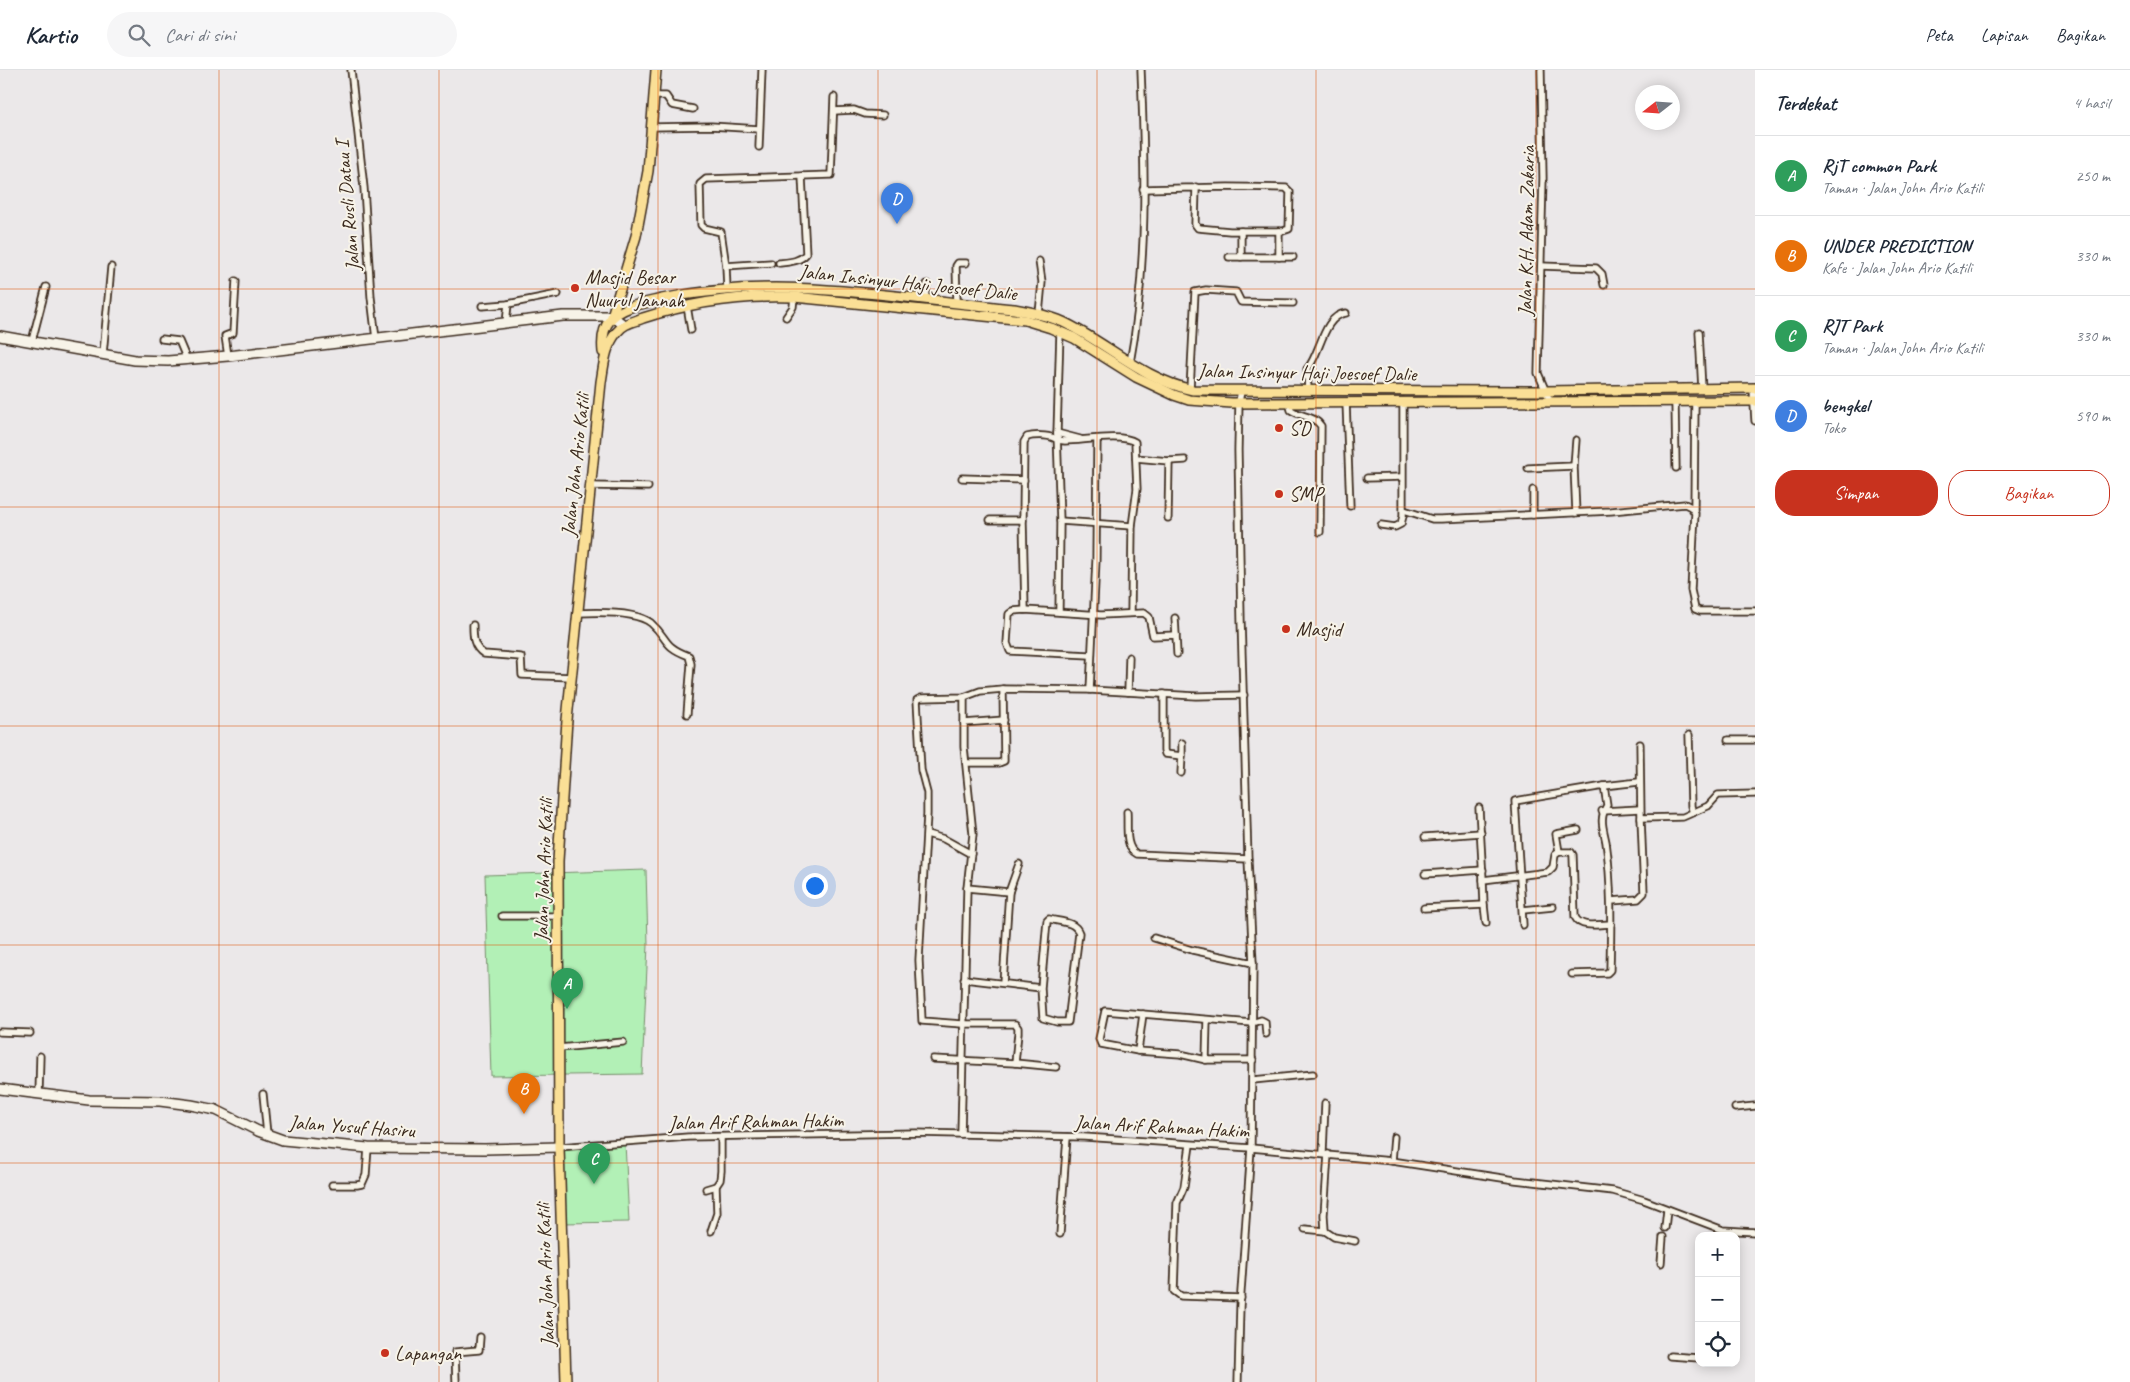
<!DOCTYPE html>
<html lang="id">
<head>
<meta charset="utf-8">
<style>
	:root { --surface:#fff; --page:#f6f6f7; --text:#1f2937; --muted:#747a83; --line:#e0e1e3; --accent:#c8321e }
	body { margin:0; font-family:Caveat,sans-serif; background:var(--page); color:var(--text) }
	.controls { position:absolute; right:15px; bottom:15px; display:grid; overflow:hidden; border-radius:10px; box-shadow:0 2px 12px #0003 }
	.controls button { width:45px; height:45px; display:grid; place-items:center; padding:0; border:0; border-bottom:1px solid var(--line); background:var(--surface); color:var(--text); font:25px sans-serif }
	.compass { position:absolute; left:1635px; top:15px; width:45px; height:45px; border-radius:50%; background:var(--surface); box-shadow:0 2px 12px #0003; rotate:253deg }
	.you { position:absolute; left:814px; top:815px; width:18px; height:18px; margin:-12px; border:4px solid #fff; border-radius:50%; background:#1a73e8; box-shadow:0 0 0 8px #1a73e833 }
	.badge { display:grid; place-items:center; width:32px; height:32px; border-radius:50%; background:var(--accent); color:#fff; font-size:16px; font-weight:700 }
	.pin { position:absolute; translate:-50% -41px; filter:drop-shadow(0 1px 2px #0008) }
	.pin::after { content:''; position:absolute; top:26px; width:18px; height:15px; background:inherit; clip-path:polygon(0 0,100% 0,50% 100%) }
	.list { margin:0; padding:0; list-style:none }
	h2 { display:flex; justify-content:space-between; align-items:center; height:65px; margin:0; padding:0 20px; font-size:21px }
	h2 small { font-size:16px; font-weight:400; color:var(--muted) }
	.list li { display:grid; grid-template-columns:32px 1fr auto; gap:15px; align-items:center; box-sizing:border-box; height:80px; padding:0 20px; border-top:1px solid var(--line) }
	.list b { display:block; font-size:19px; white-space:nowrap }
	.list p { margin:0; font-size:16px; white-space:nowrap; color:var(--muted) }
	.list em { font-size:16px; font-style:normal; color:var(--muted) }
	.actions { display:flex; gap:10px; padding:15px 20px }
	.actions a { flex:1; padding:11px 0; border:1px solid var(--accent); border-radius:20px; text-align:center; font-size:18px; color:var(--accent) }
	.actions .main { background:var(--accent); color:#fff }
	.icon { flex:none; width:28px; height:28px; fill:none; stroke:currentColor; stroke-width:2; stroke-linecap:round; stroke-linejoin:round }
	.map { position:relative; flex:none; width:1755px; height:1312px; overflow:hidden }
	header { display:flex; align-items:center; gap:30px; box-sizing:border-box; height:70px; padding:0 25px; background:var(--surface); border-bottom:1px solid var(--line) }
	header strong { font-size:24px }
	nav { display:flex; gap:28px; margin-inline-start:auto; font-size:18px }
	.search { width:350px; height:45px; background:var(--page); display:flex; align-items:center; gap:12px; box-sizing:border-box; padding:0 18px; border-radius:28px; color:var(--muted); font-size:19px }
	main { display:flex }
	aside { flex:1; background:var(--surface) }
	.map>svg:first-child { display:block }
	.green { fill:#b2f0b6; stroke:#768d6a }
	.lines { fill:none; stroke-linecap:round; stroke-linejoin:round }
	.street-casing { stroke:#3b2a1e; stroke-width:9 }
	.secondary-casing { stroke:#3b2a1e; stroke-width:12 }
	.primary-casing { stroke:#3b2a1e; stroke-width:12 }
	.street { stroke:#f7f3e8; stroke-width:5.5 }
	.secondary { stroke:#f7f3e8; stroke-width:9 }
	.primary { stroke:#fadf96; stroke-width:9 }
	.grid { fill:none; stroke:#df570d; stroke-width:1; stroke-opacity:0.55 }
	.poi-dot { fill:#c8321e; stroke:#f7f3e8; stroke-width:2 }
	.labels { text-anchor:middle; stroke-width:4; stroke-linejoin:round; paint-order:stroke }
	.street-label { font-size:20px; fill:#3b2a1e; stroke:#f7f3e8 }
	.poi-label { font-size:20px; fill:#3b2a1e; stroke:#f7f3e8; text-anchor:start }
</style>
</head>
<body>
<header>
<strong>Kartio</strong>
<div class="search"><svg class="icon" aria-label="search" viewBox="0 0 24 24"><circle cx="10" cy="10" r="6"/><path d="M15 15l6 6"/></svg>Cari di sini</div>
<nav><a>Peta</a><a>Lapisan</a><a>Bagikan</a></nav>
</header>
<main>
<div class="map">
<svg width="1755" height="1312" viewBox="0 0 1755 1312">
	<rect width="100%" height="100%" fill="#ebe8e9"/>
	<filter id="ink" filterUnits="userSpaceOnUse"><feTurbulence type="fractalNoise" baseFrequency=".02" numOctaves="2"/><feDisplacementMap in="SourceGraphic" scale="10" xChannelSelector="R" yChannelSelector="G"/><feConvolveMatrix kernelMatrix="1 2 1 2 8 2 1 2 1" color-interpolation-filters="sRGB"/></filter>
	<g filter="url(#ink)">
		<g class="green">
			<polygon points="646,800 648,875 642,1004 491,1006 485,805"/>
			<polygon points="625,1073 629,1152 562,1153 561,1077"/>
		</g>
		<g class="lines">
			<defs>
				<g id="street">
					<polyline points="351,0 364,118 371,227 376,269"/>
					<polyline points="1541,0 1543,108 1538,303 1550,331"/>
					<polyline points="654,26 666,26 672,35 693,39"/>
					<polyline points="834,41 854,40 865,44 883,45"/>
					<polyline points="652,57 711,56 759,59"/>
					<polyline points="759,77 762,0"/>
					<polyline points="1143,119 1228,117 1286,118 1290,122 1289,159 1283,161 1230,161 1198,158 1195,154 1196,117"/>
					<polyline points="1241,161 1241,187 1279,187 1279,161"/>
					<polyline points="1229,187 1241,187"/>
					<polyline points="1279,187 1293,187"/>
					<polyline points="1039,191 1042,212 1039,244"/>
					<path d="M779 193C789 192 799 192 806 184L802 106"/>
					<polyline points="726,196 721,162 704,158 701,155 700,114 706,109 831,105 834,27"/>
					<polyline points="1541,196 1596,198 1602,204 1604,215"/>
					<polyline points="727,219 726,196 771,193"/>
					<polyline points="925,229 927,214"/>
					<polyline points="957,232 956,196 958,193 966,193"/>
					<polyline points="482,236 508,234 558,224"/>
					<polyline points="687,236 691,260"/>
					<polyline points="786,247 793,237 794,227"/>
					<polyline points="506,253 508,234"/>
					<polyline points="1699,262 1702,320"/>
					<polyline points="162,269 179,271 187,290"/>
					<polyline points="32,271 46,217"/>
					<polyline points="103,284 111,197"/>
					<polyline points="228,286 225,266 233,263 236,211"/>
					<path d="M1130 293C1148 197 1145 97 1141 0"/>
					<polyline points="1753,318 1755,351"/>
					<polyline points="1190,319 1195,222 1206,220 1236,222 1241,232 1293,233"/>
					<path d="M1308 321 1307 299C1320 286 1323 245 1346 243"/>
					<polyline points="1675,331 1676,398"/>
					<path d="M1289 332 1291 340C1301 347 1315 346 1321 356L1320 462"/>
					<polyline points="1346,332 1350,436"/>
					<polyline points="1057,363 1080,369"/>
					<polyline points="1136,388 1169,391 1185,390"/>
					<polyline points="1574,396 1576,370"/>
					<polyline points="1528,398 1574,396 1576,443"/>
					<polyline points="962,408 1024,410"/>
					<polyline points="1367,408 1402,407"/>
					<polyline points="591,416 648,417"/>
					<polyline points="1533,420 1533,445"/>
					<polyline points="1404,440 1432,449 1441,449 1611,441 1685,434 1691,437 1695,443 1691,520 1695,539 1700,541 1755,541"/>
					<polyline points="1694,440 1695,331"/>
					<polyline points="1168,448 1169,391"/>
					<polyline points="990,450 1023,450"/>
					<polyline points="1060,451 1132,456"/>
					<polyline points="1381,455 1395,457 1401,454 1403,446 1403,331"/>
					<path d="M1025 540 1023 450 1024 372 1027 367C1034 365 1047 365 1054 368 1058 370 1060 371 1065 371 1083 371 1121 363 1135 372L1137 419 1132 456 1131 543"/>
					<polyline points="1059,541 1060,451 1057,363 1060,262"/>
					<path d="M577 543C597 542 636 541 651 553 669 569 662 576 689 586L691 594 687 644"/>
					<polyline points="1175,548 1176,565"/>
					<path d="M473 555C473 567 473 577 484 584L521 587 522 605 571 607"/>
					<polyline points="1090,585 1010,581 1007,573 1009,544 1013,541 1025,540 1101,545 1144,543 1149,547 1153,566 1176,565 1177,584"/>
					<polyline points="1003,619 980,621 964,627 921,628 917,630 921,700 927,723 927,744 919,890 922,951 962,954 1015,954 1018,958 1018,963 1015,993"/>
					<polyline points="1090,620 1096,490 1097,369"/>
					<polyline points="1128,622 1129,587"/>
					<polyline points="1164,624 1164,680 1165,684 1182,686 1181,703"/>
					<polyline points="964,653 1004,650"/>
					<polyline points="1689,665 1691,736 1693,743"/>
					<polyline points="1728,670 1755,670"/>
					<polyline points="1640,674 1641,748 1683,747 1708,736 1718,725 1755,724"/>
					<polyline points="1182,686 1182,673"/>
					<polyline points="966,693 999,693 1004,691 1003,619 1090,620 1196,626 1244,625"/>
					<polyline points="1479,738 1483,810"/>
					<polyline points="1602,741 1640,739"/>
					<path d="M1127 742C1128 755 1124 778 1137 784L1248 789"/>
					<polyline points="927,764 944,769 971,784"/>
					<polyline points="1425,767 1481,763"/>
					<path d="M1559 782H1571L1573 785 1575 847C1581 859 1600 854 1611 854"/>
					<polyline points="1425,804 1483,800"/>
					<polyline points="967,818 1009,822 1003,913"/>
					<polyline points="1009,822 1019,794"/>
					<polyline points="1611,831 1638,829 1644,823 1641,748"/>
					<polyline points="1484,835 1486,853"/>
					<polyline points="1424,838 1484,835 1483,810 1548,802 1553,797 1555,785 1559,782 1556,764 1578,760"/>
					<polyline points="1523,840 1553,837"/>
					<polyline points="502,846 558,846"/>
					<polyline points="1523,855 1515,731 1604,716 1639,712"/>
					<polyline points="1154,868 1192,880 1253,893"/>
					<path d="M1572 904 1607 903 1610 900C1611 857 1612 814 1606 772 1603 757 1599 749 1607 735L1604 716"/>
					<path d="M964 909 1041 918 1047 851 1049 849C1060 852 1075 851 1079 863L1068 952H1057L1043 948 1041 918"/>
					<polyline points="1143,944 1138,981 1180,984 1206,990 1253,990"/>
					<polyline points="0,962 30,963"/>
					<polyline points="559,978 623,972"/>
					<polyline points="1138,981 1101,974 1099,969 1105,941 1252,953 1261,950 1265,952 1266,964"/>
					<polyline points="933,989 1015,993 1056,997"/>
					<polyline points="1206,990 1207,950"/>
					<polyline points="1253,1010 1313,1004"/>
					<polyline points="39,1023 40,986"/>
					<polyline points="263,1024 267,1064"/>
					<polyline points="1735,1038 1755,1036"/>
					<polyline points="961,1064 967,818 973,764 964,677 964,627"/>
					<polyline points="1190,1075 1184,1117 1177,1133 1174,1221 1181,1226 1241,1228"/>
					<polyline points="559,1077 688,1067 916,1063 1084,1067 1251,1078 1392,1091 1515,1110 1613,1121 1644,1130 1723,1160 1755,1162"/>
					<polyline points="1323,1083 1325,1033"/>
					<polyline points="1328,1084 1324,1145 1325,1161 1334,1167 1355,1171"/>
					<polyline points="1392,1091 1394,1067"/>
					<polyline points="332,1115 357,1115 362,1114 366,1105 368,1078"/>
					<polyline points="706,1119 716,1116"/>
					<polyline points="1665,1158 1667,1140"/>
					<polyline points="1305,1159 1325,1161"/>
					<polyline points="711,1161 717,1143 716,1116 720,1110 721,1101 721,1068"/>
					<polyline points="1060,1164 1067,1067"/>
					<polyline points="1661,1193 1663,1167"/>
					<polyline points="1670,1286 1699,1288"/>
					<polyline points="456,1312 455,1282 479,1280 480,1267"/>
					<polyline points="1238,1312 1240,1236 1251,1078 1253,893 1248,789 1241,550 1238,380 1239,332 1241,321"/>
				</g>
				<g id="secondary">
					<polyline points="0,266 135,290 168,291 228,286 563,246 612,246 624,255"/>
					<polyline points="0,1019 89,1030 160,1031 191,1035 216,1040 258,1061 283,1070 368,1078 485,1079 559,1077"/>
				</g>
				<g id="primary">
					<polyline points="612,246 636,166 648,101 656,0"/>
					<path d="M603 282C602 272 603 258 610 250 622 236 646 233 662 229 779 204 897 228 1014 239 1031 242 1047 245 1063 252 1107 273 1144 310 1193 320L1545 321 1755 318"/>
					<path d="M566 1312 559 1077 558 791 567 650 601 312C604 294 605 276 617 262 624 253 633 252 643 248 692 232 742 225 794 227L1025 250 1051 258 1074 268 1136 307 1174 325 1189 330 1232 333 1755 331"/>
				</g>
			</defs>
			<use href="#street" class="street-casing"/>
			<use href="#secondary" class="secondary-casing"/>
			<use href="#primary" class="primary-casing"/>
			<use href="#street" class="street"/>
			<use href="#secondary" class="secondary"/>
			<use href="#primary" class="primary"/>
		</g>
	</g>
	<path class="grid" d="M219 0V1312M439 0V1312M658 0V1312M878 0V1312M1097 0V1312M1316 0V1312M1536 0V1312M0 219H1755M0 437H1755M0 656H1755M0 875H1755M0 1093H1755"/>
	<g class="poi-dot">
		<circle cx="575" cy="218" r="5"/>
		<circle cx="1279" cy="358" r="5"/>
		<circle cx="1279" cy="424" r="5"/>
		<circle cx="1286" cy="559" r="5"/>
		<circle cx="385" cy="1283" r="5"/>
	</g>
	<g class="labels">
		<g class="street-label">
			<text transform="translate(347 136) rotate(-95)" y="7">Jalan Rusli Datau I</text>
			<text transform="translate(1526 161) rotate(-89)" y="7">Jalan K.H. Adam Zakaria</text>
			<text transform="translate(908 212) rotate(6)" y="7">Jalan Insinyur Haji Joesoef Dalie</text>
			<text transform="translate(1307 302) rotate(1)" y="7">Jalan Insinyur Haji Joesoef Dalie</text>
			<text transform="translate(575 395) rotate(-84)" y="7">Jalan John Ario Katili</text>
			<text transform="translate(543 800) rotate(-88)" y="7">Jalan John Ario Katili</text>
			<text transform="translate(756 1051) rotate(-1)" y="7">Jalan Arif Rahman Hakim</text>
			<text transform="translate(352 1056) rotate(4)" y="7">Jalan Yusuf Hasiru</text>
			<text transform="translate(1162 1056) rotate(3)" y="7">Jalan Arif Rahman Hakim</text>
			<text transform="translate(545 1205) rotate(-92)" y="7">Jalan John Ario Katili</text>
		</g>
		<g class="poi-label">
			<text x="585" y="214">Masjid Besar<tspan x="585" dy="23">Nuurul Jannah</tspan></text>
			<text x="1289" y="365">SD</text>
			<text x="1289" y="431">SMP</text>
			<text x="1296" y="566">Masjid</text>
			<text x="395" y="1290">Lapangan</text>
		</g>
	</g>
</svg>
<div class="controls">
<button>+</button>
<button>−</button>
<button><svg class="icon" aria-label="locate" viewBox="0 0 24 24"><circle cx="12" cy="12" r="6"/><path d="M12 2v4M12 18v4M2 12h4M18 12h4"/></svg></button>
</div>
<svg class="compass" viewBox="-18 -18 36 36"><path d="M0-13l5 13h-10z" fill="#e53935"/><path d="M0 13l5-13h-10z" fill="#747a83"/></svg>
<div class="you"></div>
<div class="pin badge" style="left:567px;top:939px;background:#2e9e5b">A</div>
<div class="pin badge" style="left:524px;top:1044px;background:#e8710a">B</div>
<div class="pin badge" style="left:594px;top:1114px;background:#2e9e5b">C</div>
<div class="pin badge" style="left:897px;top:154px;background:#3f7fe0">D</div>
</div>
<aside>
<h2>Terdekat<small>4 hasil</small></h2>
<ul class="list">
<li><span class="badge" style="background:#2e9e5b">A</span><div><b>RjT common Park</b><p>Taman · Jalan John Ario Katili</p></div><em>250 m</em></li>
<li><span class="badge" style="background:#e8710a">B</span><div><b>UNDER PREDICTION</b><p>Kafe · Jalan John Ario Katili</p></div><em>330 m</em></li>
<li><span class="badge" style="background:#2e9e5b">C</span><div><b>RJT Park</b><p>Taman · Jalan John Ario Katili</p></div><em>330 m</em></li>
<li><span class="badge" style="background:#3f7fe0">D</span><div><b>bengkel</b><p>Toko</p></div><em>590 m</em></li>
</ul>
<div class="actions"><a class="main">Simpan</a><a>Bagikan</a></div>
</aside>
</main>
</body>
</html>
